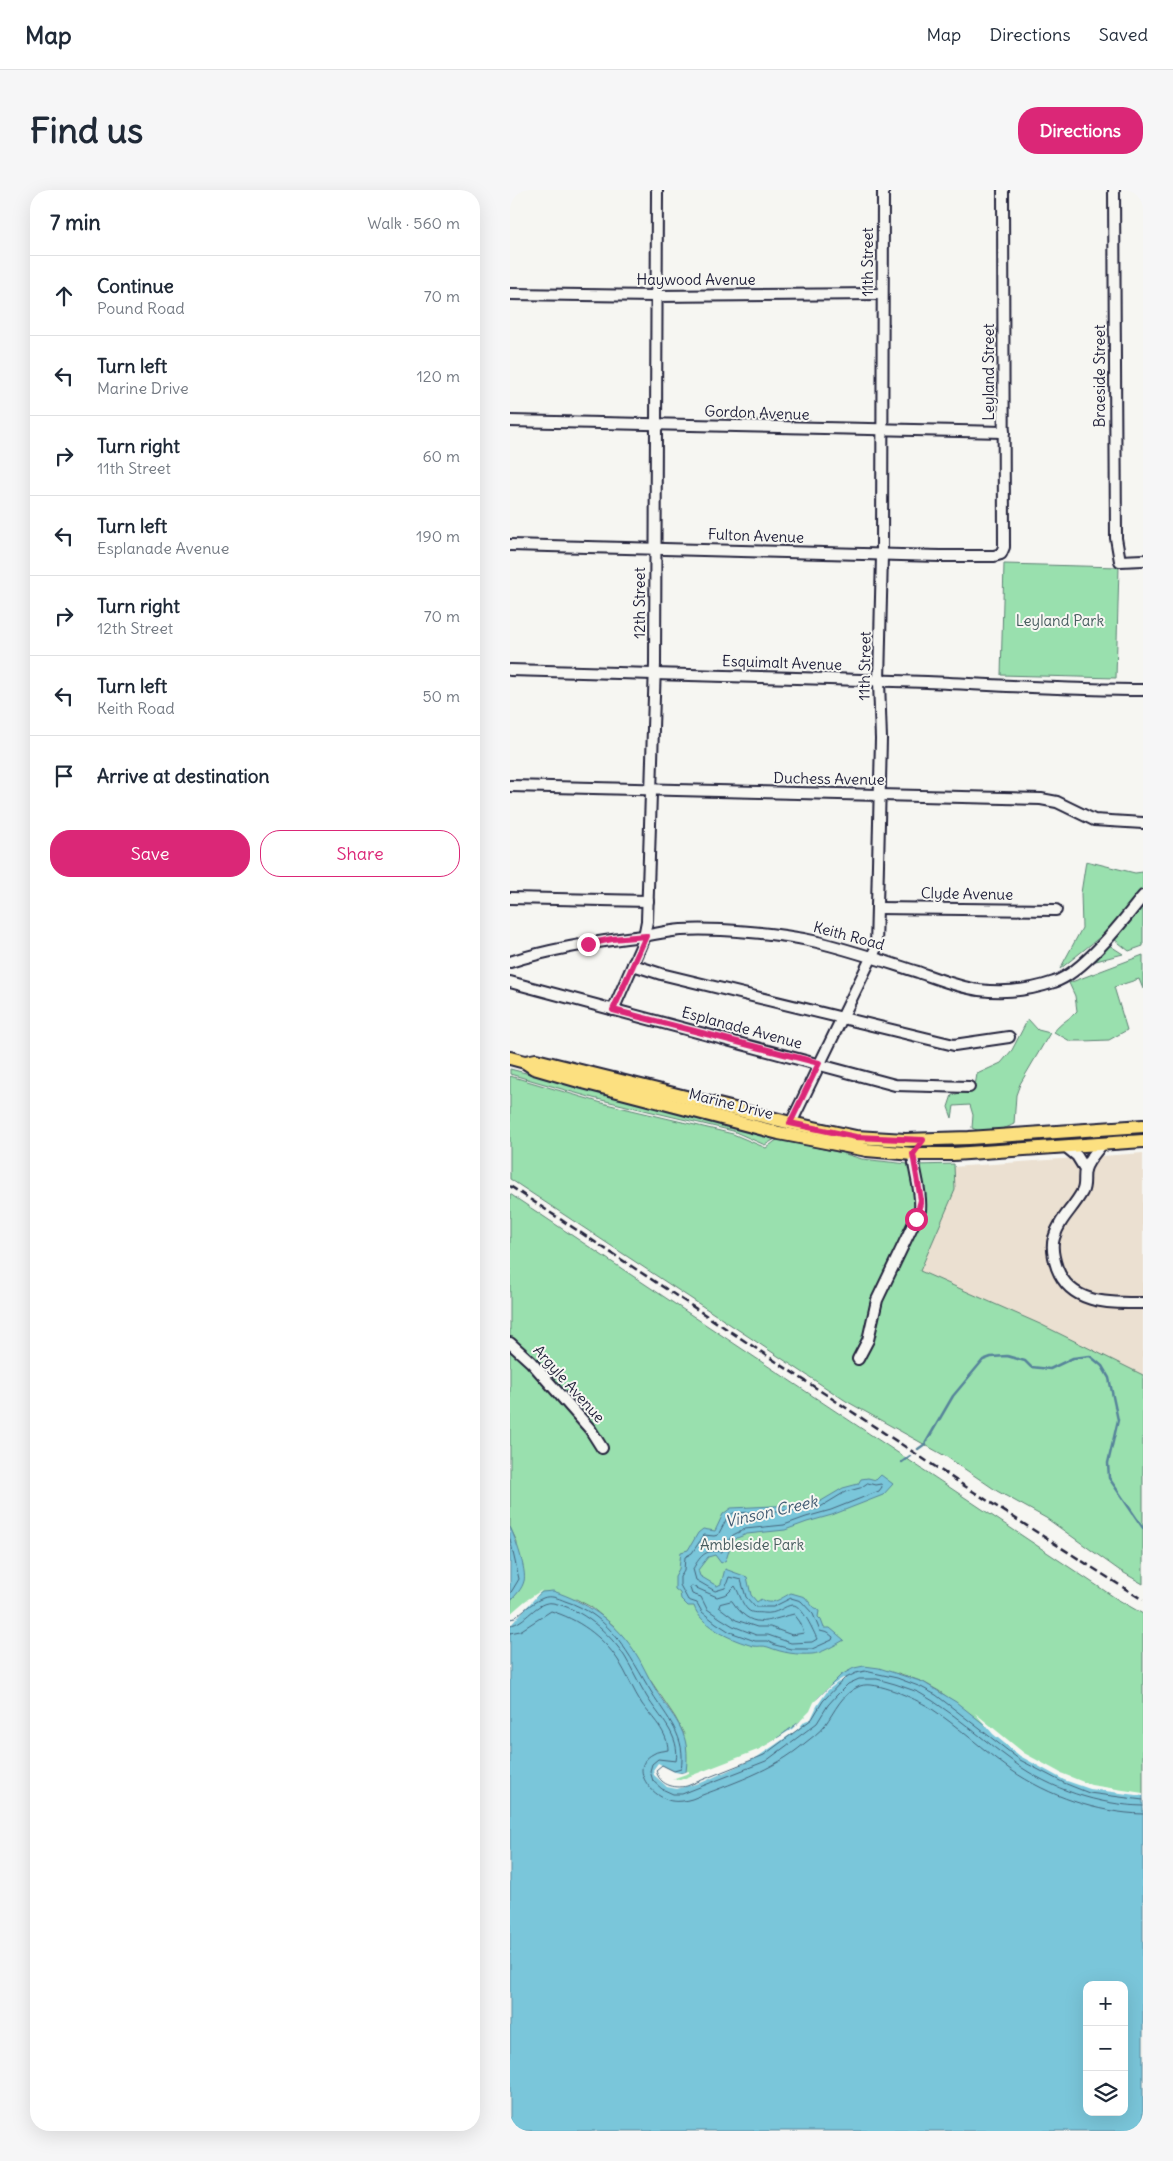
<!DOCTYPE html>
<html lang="en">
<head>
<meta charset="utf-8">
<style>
	:root { --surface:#fff; --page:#f6f6f7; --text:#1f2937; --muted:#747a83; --line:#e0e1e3; --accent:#db2777 }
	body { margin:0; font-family:Delius,sans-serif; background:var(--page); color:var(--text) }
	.controls { position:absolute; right:15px; bottom:15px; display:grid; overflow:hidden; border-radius:10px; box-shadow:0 5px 20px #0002 }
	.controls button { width:45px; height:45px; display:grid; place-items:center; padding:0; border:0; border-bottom:1px solid var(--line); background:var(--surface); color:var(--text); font:25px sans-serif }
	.stop { position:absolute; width:15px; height:15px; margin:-11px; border:4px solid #db2777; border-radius:50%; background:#fff }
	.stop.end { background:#db2777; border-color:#fff; box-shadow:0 1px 5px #0008 }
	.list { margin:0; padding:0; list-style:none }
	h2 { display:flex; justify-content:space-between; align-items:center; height:65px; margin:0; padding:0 20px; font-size:21px }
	h2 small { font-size:16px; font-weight:400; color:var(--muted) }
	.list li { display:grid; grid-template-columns:32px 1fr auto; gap:15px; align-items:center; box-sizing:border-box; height:80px; padding:0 20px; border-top:1px solid var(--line) }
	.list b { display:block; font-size:19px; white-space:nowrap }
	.list p { margin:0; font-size:16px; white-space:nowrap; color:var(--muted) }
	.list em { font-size:16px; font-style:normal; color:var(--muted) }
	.actions { display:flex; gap:10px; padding:15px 20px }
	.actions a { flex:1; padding:11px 0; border:1px solid var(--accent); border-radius:20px; text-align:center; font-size:18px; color:var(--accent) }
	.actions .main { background:var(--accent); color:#fff }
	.icon { flex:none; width:28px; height:28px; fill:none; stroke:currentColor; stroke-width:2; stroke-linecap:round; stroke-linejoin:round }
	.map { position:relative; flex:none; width:633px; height:1941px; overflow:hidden; border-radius:20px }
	header { display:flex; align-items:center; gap:30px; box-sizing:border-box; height:70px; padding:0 25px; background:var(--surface); border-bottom:1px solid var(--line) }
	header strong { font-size:24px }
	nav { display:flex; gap:28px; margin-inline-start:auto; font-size:18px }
	.intro { display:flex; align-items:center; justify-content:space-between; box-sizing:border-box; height:120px; padding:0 30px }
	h1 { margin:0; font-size:35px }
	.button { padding:12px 22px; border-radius:20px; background:var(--accent); color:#fff; font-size:18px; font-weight:700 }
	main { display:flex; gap:30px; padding:0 30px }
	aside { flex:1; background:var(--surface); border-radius:20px; box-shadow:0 5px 20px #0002 }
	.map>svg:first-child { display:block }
	.built { fill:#ebe0d1 }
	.green { fill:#99e0ae; stroke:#5e8174 }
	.water { fill:#7ac6da; stroke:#57849a; fill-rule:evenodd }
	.pier { fill:#f6f6f2 }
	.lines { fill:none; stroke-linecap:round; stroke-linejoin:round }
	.shore { stroke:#45647b; stroke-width:1 }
	.stream { stroke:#57849a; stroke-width:2.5 }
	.minor-casing { stroke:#22223b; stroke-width:14 }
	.major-casing { stroke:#22223b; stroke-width:16 }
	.minor { stroke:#f6f6f2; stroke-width:10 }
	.major { stroke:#fce080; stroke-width:12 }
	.rail { stroke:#22223b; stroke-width:2.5; stroke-dasharray:8 4; stroke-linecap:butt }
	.route { stroke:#db2777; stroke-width:6 }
	.labels { text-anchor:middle; stroke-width:4; stroke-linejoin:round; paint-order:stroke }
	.street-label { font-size:15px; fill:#22223b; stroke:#f6f6f2 }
	.park-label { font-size:15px; fill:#465b5e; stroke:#f6f6f2 }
	.water-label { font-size:16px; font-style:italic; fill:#415b73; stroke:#f6f6f2 }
</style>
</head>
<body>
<header>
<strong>Map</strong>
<nav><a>Map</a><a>Directions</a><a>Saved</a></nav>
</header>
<div class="intro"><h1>Find us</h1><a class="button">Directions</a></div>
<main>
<aside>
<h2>7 min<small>Walk · 560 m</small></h2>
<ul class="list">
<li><svg class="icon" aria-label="ahead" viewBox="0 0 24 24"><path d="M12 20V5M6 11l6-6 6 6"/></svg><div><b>Continue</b><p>Pound Road</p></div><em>70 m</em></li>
<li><svg class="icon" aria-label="left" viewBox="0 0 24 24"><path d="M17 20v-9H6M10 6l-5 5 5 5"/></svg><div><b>Turn left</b><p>Marine Drive</p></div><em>120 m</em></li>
<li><svg class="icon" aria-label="right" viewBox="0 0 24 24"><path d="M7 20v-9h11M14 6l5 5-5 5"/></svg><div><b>Turn right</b><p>11th Street</p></div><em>60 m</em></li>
<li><svg class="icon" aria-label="left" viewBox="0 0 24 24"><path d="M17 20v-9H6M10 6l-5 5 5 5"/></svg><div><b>Turn left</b><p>Esplanade Avenue</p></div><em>190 m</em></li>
<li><svg class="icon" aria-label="right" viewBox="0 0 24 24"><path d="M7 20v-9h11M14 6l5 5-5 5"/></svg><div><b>Turn right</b><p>12th Street</p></div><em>70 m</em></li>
<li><svg class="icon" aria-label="left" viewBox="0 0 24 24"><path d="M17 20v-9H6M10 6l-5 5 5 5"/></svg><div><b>Turn left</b><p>Keith Road</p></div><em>50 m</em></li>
<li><svg class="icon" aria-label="arrive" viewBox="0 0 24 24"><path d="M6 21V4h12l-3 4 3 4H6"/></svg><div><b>Arrive at destination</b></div></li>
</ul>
<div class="actions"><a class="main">Save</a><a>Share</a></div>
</aside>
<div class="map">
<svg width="633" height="1941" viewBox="0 0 633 1941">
	<rect width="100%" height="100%" fill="#f6f6f2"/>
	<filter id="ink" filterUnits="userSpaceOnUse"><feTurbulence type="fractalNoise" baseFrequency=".02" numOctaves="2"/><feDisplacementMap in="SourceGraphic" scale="10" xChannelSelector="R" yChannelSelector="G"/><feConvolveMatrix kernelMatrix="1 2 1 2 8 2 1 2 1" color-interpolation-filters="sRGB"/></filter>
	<g filter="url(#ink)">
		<polygon class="built" points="633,963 633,1197 400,1080 442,977"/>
		<g class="green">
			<polygon points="494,374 609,377 606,488 491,485"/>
			<polygon points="576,671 625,683 633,682 633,698 595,743 550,779 572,738 571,703"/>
			<polygon points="633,717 633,756 619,761 604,749"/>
			<polygon points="599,755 613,764 582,772"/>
			<path d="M633 765V799L629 789 604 797 617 840 599 850 573 851H560L544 842C550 833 560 829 567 821L565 806 559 793Z"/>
			<path d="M518 829 528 840 540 843 510 894 506 905 504 934C491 941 476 945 462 938L463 925 460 915 444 916 442 928 438 917 442 905 458 901 465 896 467 884 491 873 502 860Z"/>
			<polygon points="0,879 265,946 265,949 255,955 223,941 83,908 0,884"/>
			<polygon points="0,886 92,913 223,944 256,958 268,949 332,963 352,969 407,975 444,974 445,1000 410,1081 530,1134 633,1185 633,1394 609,1380 536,1328 487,1301 437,1267 336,1211 0,989"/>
			<polygon points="0,1004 607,1409 633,1424 633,1605 580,1598 513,1565 429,1501 413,1492 388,1483 299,1525 251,1560 175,1592 159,1590 174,1544 165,1527 104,1436 81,1417 66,1409 0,1426 7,1352 0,1337"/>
		</g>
		<g class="water">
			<path d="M371 1285 383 1294 373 1305 322 1325 297 1332 275 1340 237 1344 227 1348 221 1354 216 1370 211 1373 205 1365 198 1367 188 1380 190 1386 207 1396 211 1394 215 1379 237 1387 241 1405 247 1412 251 1409C261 1417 271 1408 281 1403L295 1407 303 1417 309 1421 308 1427 311 1430 314 1438H320L334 1450C327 1454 310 1464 302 1464 287 1465 273 1463 258 1457 253 1455 248 1457 243 1456 222 1450 191 1437 184 1416H178L171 1409 170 1403 165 1399V1386L169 1379 171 1362 178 1360 188 1343 193 1339 205 1341 213 1324 221 1318 306 1314 333 1298 348 1294 351 1289 358 1288 366 1290Z"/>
			<path d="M0 1337C5 1347 17 1381 14 1391 12 1399 6 1405 0 1411Z"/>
			<path d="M43 1401C76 1412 103 1430 123 1459 132 1472 138 1488 147 1502 167 1533 181 1542 176 1582L152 1585 170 1593 251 1560 299 1525 308 1508 331 1485 344 1478 354 1476 369 1478 413 1492 446 1512 513 1565 580 1598 633 1605V1941H0V1426L32 1402ZM577 1795H614V1922H577Z"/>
		</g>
		<g class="pier">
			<polygon points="32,1400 0,1436 0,1424 15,1411"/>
			<polygon points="333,1488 336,1489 327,1493 318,1500 307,1516 301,1529 295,1531 287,1540 246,1568 193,1592 167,1599 157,1597 144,1585 143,1580 148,1573 165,1582 171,1583 179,1581 179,1583 162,1589 170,1590 250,1559 282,1539 300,1521 304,1512 319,1497"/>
			<polygon points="465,1523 514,1563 551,1583 581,1595 633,1603 633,1606 580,1599 554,1590 510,1566 483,1544"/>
		</g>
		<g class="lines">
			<g class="shore">
				<path d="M358 1293 365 1295 371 1294 372 1297 369 1301 321 1320 296 1327 274 1335 235 1339 223 1345 217 1352 212 1362C197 1359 191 1364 183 1379L186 1390 205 1401 215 1398 219 1387 231 1390 236 1407 245 1417H263L281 1408 291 1411 303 1424 310 1441 318 1443 323 1447 322 1450 302 1459H281L265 1455 257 1451H245L220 1442 206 1433 192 1422 187 1413 178 1410 170 1395V1387L174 1381 175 1367 182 1363 194 1345 204 1346 208 1345 217 1328 223 1323 307 1319 335 1302 350 1298Z"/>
				<polyline points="0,1349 9,1389 0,1404"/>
				<path d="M182 1396 207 1407 217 1404 225 1396C230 1404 231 1413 238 1420 243 1424 248 1422 253 1423 268 1425 274 1415 283 1415 292 1415 304 1442 307 1449L302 1452 281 1453 258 1445H246L223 1436 210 1428 197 1419 191 1407 182 1404 180 1398Z"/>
				<path d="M222 1411C242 1441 255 1431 284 1424L290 1432 294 1443 282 1445 260 1437H247L226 1430 209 1417 210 1414Z"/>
				<path d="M0 1429 5 1428C12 1421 23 1412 33 1408 40 1405 48 1408 55 1411 102 1426 118 1464 142 1503 157 1528 177 1547 171 1579L164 1581 152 1575 146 1580C149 1595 164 1599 177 1596L254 1565 302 1529 313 1511 334 1489 346 1483 355 1481 387 1488 411 1497 426 1505 510 1570 554 1593 579 1603 633 1610"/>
				<path d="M0 1435C16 1434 26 1410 43 1413 71 1418 100 1443 115 1467 123 1480 129 1494 137 1507 149 1527 171 1546 166 1571L148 1569 142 1574 140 1581 143 1591 152 1599 163 1604H172L256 1571 307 1533 318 1515 327 1505 338 1494 349 1489H367L385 1494 408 1502 423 1511C452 1530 477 1553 505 1573 541 1599 588 1615 633 1616"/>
				<path d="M0 1443 10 1441 41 1421C68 1429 92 1446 108 1470 117 1484 123 1500 132 1514 142 1528 158 1542 158 1560 153 1561 147 1561 143 1564 117 1578 143 1608 162 1611 169 1612 175 1611 182 1609 220 1594 263 1581 295 1553 301 1548 310 1542 315 1535 325 1521 332 1503 350 1496 366 1490 405 1509 419 1517 448 1536 473 1560 501 1580 539 1606 587 1623 633 1624"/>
			</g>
			<g class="stream">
				<polyline points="408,1259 415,1254 443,1206 473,1170 481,1167 497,1166 515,1171 521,1177 540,1179 563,1168 580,1166 592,1176 599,1188 608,1230 598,1273 599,1288 633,1338"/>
				<polyline points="392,1272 400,1266"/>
			</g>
			<defs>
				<g id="minor">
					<polyline points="604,0 606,348 610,371 633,370"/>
					<polyline points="0,104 145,106 372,104"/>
					<polyline points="0,231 494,242"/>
					<polyline points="0,355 430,366 484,366 491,364 494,357 493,0"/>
					<path d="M0 480C139 483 278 488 417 492 489 495 561 500 633 500"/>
					<polyline points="0,596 531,609 547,612 584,630 633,633"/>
					<polyline points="0,708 138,711"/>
					<polyline points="368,718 546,720"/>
					<path d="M0 772C43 758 89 751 133 746 146 744 158 741 171 740 208 738 266 743 303 751 338 759 373 771 408 782 428 789 448 797 469 800 494 803 521 800 544 792 573 783 614 730 633 706"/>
					<polyline points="123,775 151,784 444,855 499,847"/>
					<polyline points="0,792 385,895 459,897"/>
					<polyline points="103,820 133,752 137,731 145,474 147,0"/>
					<polyline points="281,933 366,758 371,549 369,491 372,365 373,0"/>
					<path d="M592 954C587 961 577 971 575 980 573 987 576 995 572 1002 563 1019 549 1029 544 1048 541 1057 544 1069 547 1078 561 1115 600 1113 633 1113"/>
					<polyline points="556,957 567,966 575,979"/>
					<polyline points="0,1153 21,1172 80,1239 92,1258"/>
					<path d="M348 1169 358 1150 367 1110 410 1020C412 1001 404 983 403 964"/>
				</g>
				<g id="major">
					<polyline points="0,868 15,872 24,878 69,891 269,943 357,960 403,964 443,964 633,951"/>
					<polyline points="16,872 26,870 281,933 346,947 395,950 459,948 633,936"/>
				</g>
			</defs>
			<use href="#minor" class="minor-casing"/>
			<use href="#major" class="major-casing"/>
			<use href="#minor" class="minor"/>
			<use href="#major" class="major"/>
			<polyline class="rail" points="0,996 453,1295 633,1410"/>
		</g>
	</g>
	<g class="lines" filter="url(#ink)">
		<polyline class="route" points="78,754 102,749 136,746 103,820 309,873 280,933 346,947 413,950 403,964 411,1010 406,1029"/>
	</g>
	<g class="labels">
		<g class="street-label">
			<text transform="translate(358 72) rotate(-90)" y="5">11th Street</text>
			<text x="186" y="95">Haywood Avenue</text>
			<text transform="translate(479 182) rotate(-90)" y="5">Leyland Street</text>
			<text transform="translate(590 186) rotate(-90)" y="5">Braeside Street</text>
			<text transform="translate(247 223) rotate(2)" y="5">Gordon Avenue</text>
			<text transform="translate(246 346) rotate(2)" y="5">Fulton Avenue</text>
			<text transform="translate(130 413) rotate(-90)" y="5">12th Street</text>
			<text transform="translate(272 473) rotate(2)" y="5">Esquimalt Avenue</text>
			<text transform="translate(355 476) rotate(-89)" y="5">11th Street</text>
			<text transform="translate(319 589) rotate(1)" y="5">Duchess Avenue</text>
			<text transform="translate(457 704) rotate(1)" y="5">Clyde Avenue</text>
			<text transform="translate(339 746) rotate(15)" y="5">Keith Road</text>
			<text transform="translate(232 838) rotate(15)" y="5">Esplanade Avenue</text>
			<text transform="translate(221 914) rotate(14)" y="5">Marine Drive</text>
			<text transform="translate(59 1194) rotate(48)" y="5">Argyle Avenue</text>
		</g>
		<g class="park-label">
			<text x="550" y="436">Leyland Park</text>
			<text x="242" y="1360">Ambleside Park</text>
		</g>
		<g class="water-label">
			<text transform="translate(261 1321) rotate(-13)" y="6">Vinson Creek</text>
		</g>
	</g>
</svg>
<div class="controls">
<button>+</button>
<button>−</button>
<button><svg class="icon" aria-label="layers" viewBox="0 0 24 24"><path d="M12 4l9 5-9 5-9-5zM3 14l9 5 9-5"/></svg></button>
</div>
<div class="stop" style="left:406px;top:1029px"></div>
<div class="stop end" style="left:78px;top:754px"></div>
</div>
</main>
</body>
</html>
